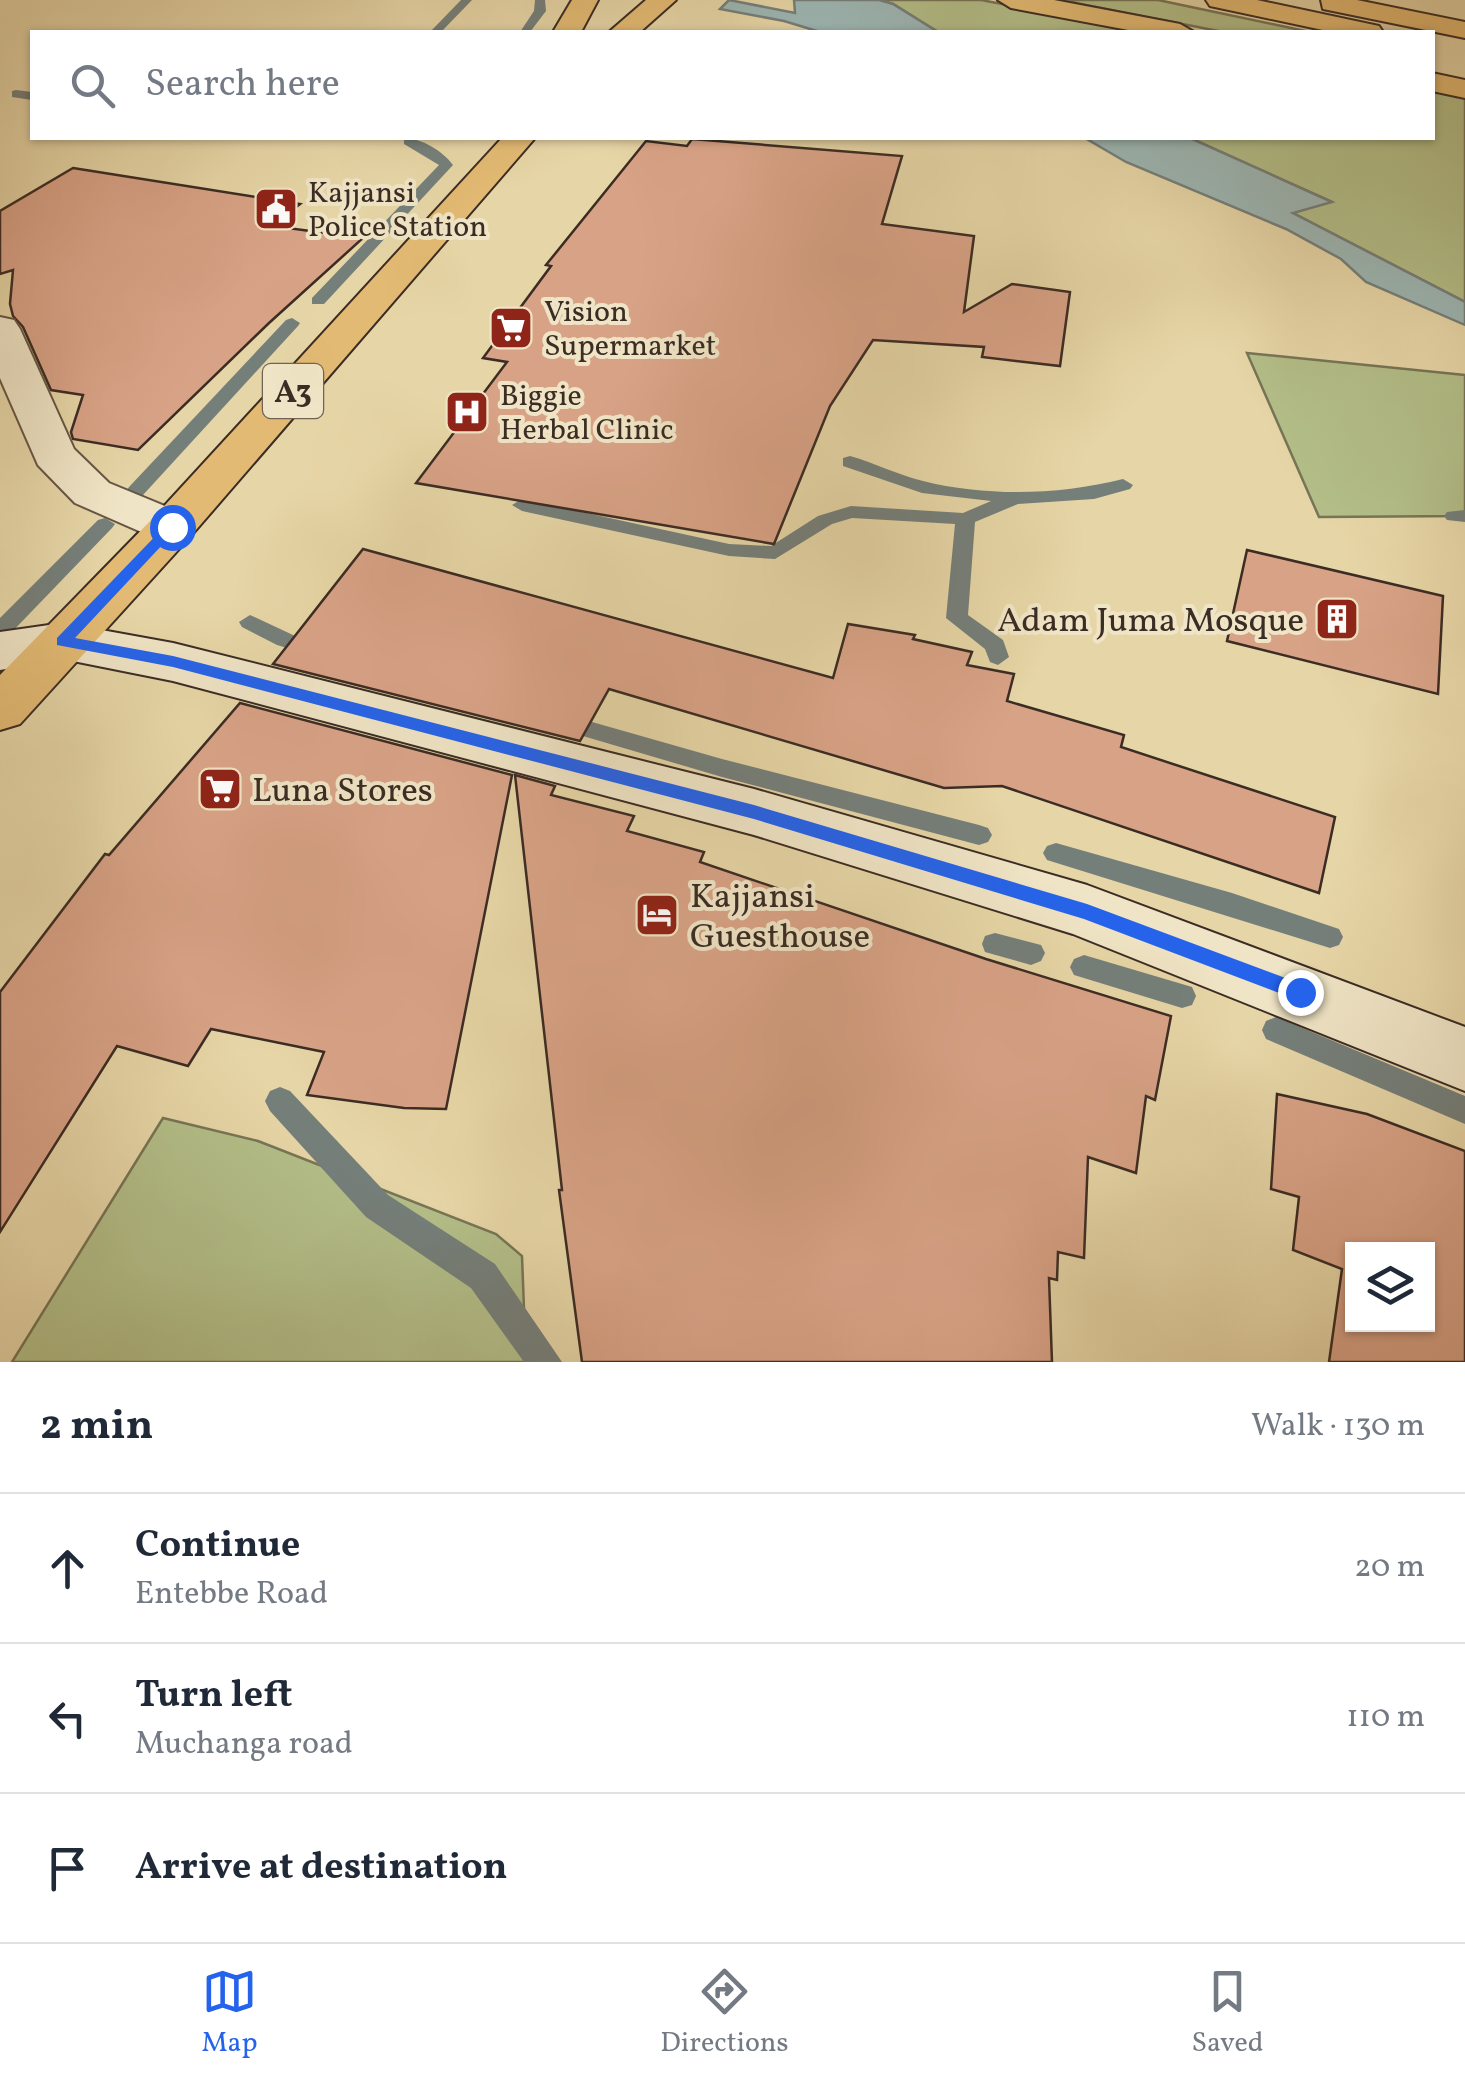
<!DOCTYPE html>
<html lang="en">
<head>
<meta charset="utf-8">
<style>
	:root { --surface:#fff; --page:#f2f2f3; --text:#1f2937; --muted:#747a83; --line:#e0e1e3; --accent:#2563eb }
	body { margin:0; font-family:Vollkorn,serif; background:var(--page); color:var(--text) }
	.controls { position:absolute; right:30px; bottom:30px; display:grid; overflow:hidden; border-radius:0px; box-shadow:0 2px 8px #0004 }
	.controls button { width:90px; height:90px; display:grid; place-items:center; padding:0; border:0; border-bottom:2px solid var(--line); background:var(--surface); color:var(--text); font:50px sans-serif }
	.stop { position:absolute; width:30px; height:30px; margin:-22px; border:8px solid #2563eb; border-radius:50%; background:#fff }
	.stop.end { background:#2563eb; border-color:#fff; box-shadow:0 2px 10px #0008 }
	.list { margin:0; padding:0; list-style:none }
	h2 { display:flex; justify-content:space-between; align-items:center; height:130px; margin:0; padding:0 40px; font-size:42px }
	h2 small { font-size:32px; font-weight:400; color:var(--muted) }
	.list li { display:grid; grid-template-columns:65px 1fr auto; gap:30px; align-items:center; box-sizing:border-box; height:150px; padding:0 40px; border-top:2px solid var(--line) }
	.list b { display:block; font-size:38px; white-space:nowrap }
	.list p { margin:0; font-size:32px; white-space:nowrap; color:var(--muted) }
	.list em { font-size:32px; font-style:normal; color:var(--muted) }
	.icon { flex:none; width:55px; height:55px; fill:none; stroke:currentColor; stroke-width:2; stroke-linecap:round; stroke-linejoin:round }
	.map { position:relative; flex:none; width:1465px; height:1362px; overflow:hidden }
	.search { position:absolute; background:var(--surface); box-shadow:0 2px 8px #0004; left:30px; right:30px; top:30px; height:110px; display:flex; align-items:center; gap:25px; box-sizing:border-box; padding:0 35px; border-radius:0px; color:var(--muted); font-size:38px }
	.sheet { height:580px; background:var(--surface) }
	nav { display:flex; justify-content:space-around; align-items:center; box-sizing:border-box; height:140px; border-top:2px solid var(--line); background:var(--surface); font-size:28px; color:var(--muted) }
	nav a { display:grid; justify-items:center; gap:5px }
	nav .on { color:var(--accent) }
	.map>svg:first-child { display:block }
	.green { fill:#b3be88; stroke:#777556; stroke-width:2.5 }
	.water { fill:#9cb6b3; stroke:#757f7a; stroke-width:2.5 }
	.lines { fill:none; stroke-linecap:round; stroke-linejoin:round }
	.stream { fill:#757f7a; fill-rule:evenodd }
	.building { fill:#d8a286; stroke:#3b2c24; stroke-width:2.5; fill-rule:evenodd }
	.street-casing { stroke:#665644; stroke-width:4 }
	.secondary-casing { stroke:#3b2c24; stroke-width:4 }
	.primary-casing { stroke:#3b2c24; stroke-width:4 }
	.highway-casing { stroke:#3b2c24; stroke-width:4 }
	.street { fill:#efe4c5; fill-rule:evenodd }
	.secondary { fill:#efe4c5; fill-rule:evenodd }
	.primary { fill:#e3ba73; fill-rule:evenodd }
	.highway { fill:#e3ba73; fill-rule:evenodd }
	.route { fill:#2563eb }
	.labels { text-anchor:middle; stroke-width:8; stroke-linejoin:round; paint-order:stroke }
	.far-poi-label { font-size:30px; fill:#3b2c24; stroke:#efe4c5; text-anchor:start }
	.shield { fill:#efe4c5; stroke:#716354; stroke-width:2.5 }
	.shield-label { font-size:32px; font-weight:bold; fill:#3b2c24 }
	.poi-label { font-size:35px; fill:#3b2c24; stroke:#efe4c5; text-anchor:start }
</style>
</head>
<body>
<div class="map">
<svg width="1465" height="1362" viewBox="0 0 1465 1362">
	<rect width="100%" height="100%" fill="#e6d5a6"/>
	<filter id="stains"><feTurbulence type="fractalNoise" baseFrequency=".002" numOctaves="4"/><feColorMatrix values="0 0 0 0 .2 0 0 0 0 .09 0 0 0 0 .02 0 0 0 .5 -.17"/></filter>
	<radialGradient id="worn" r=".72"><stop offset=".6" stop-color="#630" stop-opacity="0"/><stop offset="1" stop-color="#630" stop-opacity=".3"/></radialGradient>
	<g class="green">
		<polygon points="879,0 981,0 1151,32 938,32 893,4"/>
		<polygon points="1061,0 1158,0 1310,32 1223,32"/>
		<polygon points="1433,90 1465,97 1465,302 1291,212 1330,201 1190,138 1432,138"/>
		<polygon points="1247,353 1465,375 1465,516 1319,517"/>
		<polygon points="163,1118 258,1141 496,1234 522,1256 526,1362 12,1362"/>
	</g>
	<g class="water">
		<polygon points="729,0 795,13 794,0 879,0 893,4 938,32 820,32 784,21 720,9"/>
		<polygon points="1085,138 1190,138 1332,202 1293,213 1465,302 1465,325 1366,282 1341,259 1286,229 1126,162"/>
	</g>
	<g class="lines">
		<g class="stream">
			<polygon points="461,0 472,0 441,32 430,32"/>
			<polygon points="535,0 545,0 546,11 530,32 520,32 534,11"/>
			<polygon points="16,90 32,92 32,100 12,97 12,91"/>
			<path d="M404 138C421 138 443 151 453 165L324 304H312V298L439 165 404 144Z"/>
			<polygon points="292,318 300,323 298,326 143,495 129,495 126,491 129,487 286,320"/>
			<path d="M850 456C875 463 898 475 923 481 987 497 1060 495 1123 479L1133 485 1130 489 1094 499 1018 504 975 522 968 615 1003 640 1009 657 998 665 990 662 985 649 946 618 955 524 852 518 832 524 775 559 729 556 522 511 512 505 522 499 729 544 771 546 818 516 851 506 963 513 991 501 922 493 843 466V458Z"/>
			<polygon points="1465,510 1465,522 1447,520 1444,516 1447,512"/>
			<polygon points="105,518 115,524 112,528 8,636 0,638 0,618 98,520"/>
			<polygon points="250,615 293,635 328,645 331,650 320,658 277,645 242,627 239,622"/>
			<polygon points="557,712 722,759 979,825 988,828 992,835 988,842 979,845 722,777 549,726 545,720 549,714"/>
			<polygon points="1056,843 1232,893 1339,929 1343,937 1339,945 1330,948 1047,860 1043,853 1047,846"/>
			<polygon points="995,933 1041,945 1045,953 1041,961 1031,965 985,952 982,944 985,936"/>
			<polygon points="1084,955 1192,987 1196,996 1192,1005 1182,1008 1074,975 1070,967 1074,959"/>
			<polygon points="1276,1017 1465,1096 1465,1124 1266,1039 1262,1030 1266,1021"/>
			<polygon points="280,1087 290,1091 388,1195 495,1264 562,1362 524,1362 471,1288 366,1217 270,1111 265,1101 270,1091"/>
		</g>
	</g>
	<g class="building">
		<polygon points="692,139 902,156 882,224 974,236 964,312 1012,284 1070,292 1060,366 982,357 984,347 873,340 830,406 774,544 416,483 507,362 483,358 551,266 546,265 646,141 687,146"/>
		<polygon points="73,168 300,204 272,226 363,238 269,323 138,450 73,439 71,432 83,395 51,390 23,327 13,316 10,304 13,270 0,274 0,211"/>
		<polygon points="363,549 833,678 848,624 915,635 913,639 972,652 967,665 1014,674 1007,701 1124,735 1121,747 1335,817 1319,893 1002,786 944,788 609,689 580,741 273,664"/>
		<polygon points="1247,550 1443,596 1438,694 1227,641"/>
		<polygon points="240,703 512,775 446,1109 404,1108 307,1095 324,1052 211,1029 188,1066 117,1046 0,1232 0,992 105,854 109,855"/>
		<polygon points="515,775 555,786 551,795 634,816 627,831 704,852 700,862 986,959 1171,1016 1155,1100 1146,1096 1136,1173 1088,1157 1084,1258 1058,1252 1057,1280 1049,1278 1052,1362 582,1362 559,1190 562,1190"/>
		<path d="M1277 1094 1367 1114 1465 1151V1362H1329L1342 1269 1293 1250 1299 1197 1271 1189ZM1352 1250H1428V1324H1352Z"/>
	</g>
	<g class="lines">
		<defs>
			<polygon id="street" points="0,317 14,320 20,329 74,449 109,483 189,516 196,527 189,538 172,542 155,538 75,503 38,465 0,378"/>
			<polygon id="secondary" points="63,623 173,643 754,789 1087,885 1465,1027 1465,1091 1073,934 754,835 173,681 63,659 0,670 0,632"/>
			<g id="primary">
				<polygon points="572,0 598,0 581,32 553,32"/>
				<polygon points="646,0 676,0 640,32 609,32"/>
				<polygon points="502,138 535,138 189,538 20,724 0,730 0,675 155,516"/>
			</g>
			<g id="highway">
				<polygon points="998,0 1054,0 1180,24 1194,32 1139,32 1011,8"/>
				<polygon points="1206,0 1257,0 1379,26 1383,32 1332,32 1210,6"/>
				<polygon points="1321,0 1357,0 1465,22 1465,38 1323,9"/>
				<polygon points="1432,73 1465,80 1465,98 1432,91"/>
			</g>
		</defs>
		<use href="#street" class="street-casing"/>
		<use href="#secondary" class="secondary-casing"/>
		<use href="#primary" class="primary-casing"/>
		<use href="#highway" class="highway-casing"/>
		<use href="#street" class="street"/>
		<use href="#secondary" class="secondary"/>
		<use href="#primary" class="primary"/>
		<use href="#highway" class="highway"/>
	</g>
	<polygon class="route" points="167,524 179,527 75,638 173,656 754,805 1087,904 1307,986 1310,992 1300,1001 1084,919 754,819 173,667 57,645 57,638"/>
	<defs>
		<symbol id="civic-square" viewBox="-11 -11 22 22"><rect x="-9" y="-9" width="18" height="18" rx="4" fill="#8f2418" stroke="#efe4c5"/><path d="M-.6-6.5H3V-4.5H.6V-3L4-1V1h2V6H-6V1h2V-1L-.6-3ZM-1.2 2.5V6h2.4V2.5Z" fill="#fff"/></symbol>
		<symbol id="supermarket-square" viewBox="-11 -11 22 22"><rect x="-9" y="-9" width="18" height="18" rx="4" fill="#8f2418" stroke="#efe4c5"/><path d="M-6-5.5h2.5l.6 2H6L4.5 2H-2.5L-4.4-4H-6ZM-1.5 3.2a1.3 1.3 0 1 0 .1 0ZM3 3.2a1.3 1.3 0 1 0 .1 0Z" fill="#fff"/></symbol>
		<symbol id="hospital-square" viewBox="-11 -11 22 22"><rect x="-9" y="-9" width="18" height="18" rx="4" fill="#8f2418" stroke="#efe4c5"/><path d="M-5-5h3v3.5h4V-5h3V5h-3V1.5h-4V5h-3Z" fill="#fff"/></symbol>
		<symbol id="building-square" viewBox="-11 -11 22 22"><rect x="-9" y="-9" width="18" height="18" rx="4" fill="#8f2418" stroke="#efe4c5"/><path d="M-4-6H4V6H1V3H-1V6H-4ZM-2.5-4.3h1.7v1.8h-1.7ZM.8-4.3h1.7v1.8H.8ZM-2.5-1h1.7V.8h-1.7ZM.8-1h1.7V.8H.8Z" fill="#fff"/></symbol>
		<symbol id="hotel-square" viewBox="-11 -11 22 22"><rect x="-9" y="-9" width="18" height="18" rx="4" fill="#8f2418" stroke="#efe4c5"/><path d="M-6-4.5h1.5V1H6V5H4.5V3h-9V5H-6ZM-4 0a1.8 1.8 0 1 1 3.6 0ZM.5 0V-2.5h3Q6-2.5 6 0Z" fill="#fff"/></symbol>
	</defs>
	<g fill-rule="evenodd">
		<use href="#civic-square" x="251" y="184" width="50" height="50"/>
		<use href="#supermarket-square" x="486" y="303" width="50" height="50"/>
		<use href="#hospital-square" x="442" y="387" width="50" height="50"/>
		<use href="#building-square" x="1312" y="594" width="50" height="50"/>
		<use href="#supermarket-square" x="195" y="764" width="50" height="50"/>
		<use href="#hotel-square" x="632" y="890" width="50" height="50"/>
	</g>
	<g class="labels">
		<g class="far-poi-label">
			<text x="308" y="202">Kajjansi<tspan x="308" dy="34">Police Station</tspan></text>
			<text x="544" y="321">Vision<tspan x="544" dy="34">Supermarket</tspan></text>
			<text x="500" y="405">Biggie<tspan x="500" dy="34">Herbal Clinic</tspan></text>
		</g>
		<rect class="shield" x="263" y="364" width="60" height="54" rx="8"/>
		<g class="shield-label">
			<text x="293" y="402">A3</text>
		</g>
		<g class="poi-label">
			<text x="1304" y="631" text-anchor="end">Adam Juma Mosque</text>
			<text x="252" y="801">Luna Stores</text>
			<text x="690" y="907">Kajjansi<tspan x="690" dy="40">Guesthouse</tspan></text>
		</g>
	</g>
	<rect width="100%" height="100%" filter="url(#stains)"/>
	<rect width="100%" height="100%" fill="url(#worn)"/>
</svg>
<div class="controls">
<button><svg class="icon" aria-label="layers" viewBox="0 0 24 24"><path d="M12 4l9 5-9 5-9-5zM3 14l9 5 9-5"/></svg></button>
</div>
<div class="stop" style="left:172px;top:527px"></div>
<div class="stop end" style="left:1300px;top:992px"></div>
<div class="search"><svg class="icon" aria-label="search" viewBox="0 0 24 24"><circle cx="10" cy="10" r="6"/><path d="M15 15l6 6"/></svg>Search here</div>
</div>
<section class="sheet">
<h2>2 min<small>Walk · 130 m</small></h2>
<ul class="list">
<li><svg class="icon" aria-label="ahead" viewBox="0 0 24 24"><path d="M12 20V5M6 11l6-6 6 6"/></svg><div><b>Continue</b><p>Entebbe Road</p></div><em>20 m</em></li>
<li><svg class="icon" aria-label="left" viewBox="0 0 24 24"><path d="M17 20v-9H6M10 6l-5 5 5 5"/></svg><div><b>Turn left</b><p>Muchanga road</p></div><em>110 m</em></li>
<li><svg class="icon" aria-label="arrive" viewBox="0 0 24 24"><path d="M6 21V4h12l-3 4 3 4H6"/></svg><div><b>Arrive at destination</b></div></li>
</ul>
</section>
<nav>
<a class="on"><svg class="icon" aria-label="map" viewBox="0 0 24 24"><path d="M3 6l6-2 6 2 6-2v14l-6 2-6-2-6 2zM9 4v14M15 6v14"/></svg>Map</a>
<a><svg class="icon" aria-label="directions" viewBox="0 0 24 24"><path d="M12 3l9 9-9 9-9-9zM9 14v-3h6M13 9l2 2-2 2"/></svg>Directions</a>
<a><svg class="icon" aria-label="saved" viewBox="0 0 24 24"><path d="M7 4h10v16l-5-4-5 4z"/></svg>Saved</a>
</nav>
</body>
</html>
